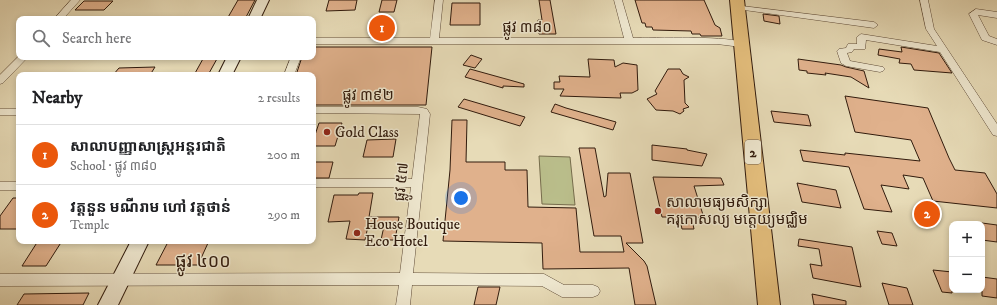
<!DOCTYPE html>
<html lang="en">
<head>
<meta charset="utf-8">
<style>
	:root { --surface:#fff; --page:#f2f2f2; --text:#202124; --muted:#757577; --line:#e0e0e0; --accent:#ea580c }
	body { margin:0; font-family:"IM FELL DW Pica","Noto Sans Khmer",serif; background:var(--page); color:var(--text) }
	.controls { position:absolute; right:12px; bottom:12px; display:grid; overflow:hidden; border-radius:8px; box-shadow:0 2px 6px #0003 }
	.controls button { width:36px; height:36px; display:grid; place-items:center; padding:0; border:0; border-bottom:1px solid var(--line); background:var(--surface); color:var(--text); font:20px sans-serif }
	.you { position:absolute; left:461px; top:198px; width:14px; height:14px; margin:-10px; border:3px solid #fff; border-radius:50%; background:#1a73e8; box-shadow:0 0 0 6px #1a73e833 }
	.badge { display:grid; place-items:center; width:26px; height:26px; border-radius:50%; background:var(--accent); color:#fff; font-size:13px; font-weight:700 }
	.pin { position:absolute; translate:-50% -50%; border:2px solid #fff; box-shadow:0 1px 4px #0006 }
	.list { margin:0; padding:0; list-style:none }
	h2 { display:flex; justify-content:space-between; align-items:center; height:52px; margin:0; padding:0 16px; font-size:17px }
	h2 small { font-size:13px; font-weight:400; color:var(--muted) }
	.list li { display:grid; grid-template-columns:26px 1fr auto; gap:12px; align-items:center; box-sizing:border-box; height:60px; padding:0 16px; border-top:1px solid var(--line) }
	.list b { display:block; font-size:15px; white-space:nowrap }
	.list p { margin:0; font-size:13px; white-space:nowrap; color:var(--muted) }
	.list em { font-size:13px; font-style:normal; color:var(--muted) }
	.icon { flex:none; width:22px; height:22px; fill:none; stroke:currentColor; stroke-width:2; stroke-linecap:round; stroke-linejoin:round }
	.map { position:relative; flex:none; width:997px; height:305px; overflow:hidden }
	.search { position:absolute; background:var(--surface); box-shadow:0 2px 6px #0003; left:16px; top:16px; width:300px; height:44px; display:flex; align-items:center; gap:10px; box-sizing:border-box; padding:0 14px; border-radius:8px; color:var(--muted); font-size:15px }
	.panel { position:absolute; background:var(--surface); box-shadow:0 2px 6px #0003; left:16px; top:72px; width:300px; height:172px; border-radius:8px }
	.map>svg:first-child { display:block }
	.green { fill:#babe8b; stroke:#766c4c }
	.building { fill:#e0b18c; stroke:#311b0d }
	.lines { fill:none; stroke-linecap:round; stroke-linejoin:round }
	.street-casing { stroke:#5e4b38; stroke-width:1 }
	.secondary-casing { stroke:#311b0d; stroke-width:2 }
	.primary-casing { stroke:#311b0d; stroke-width:2 }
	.street { fill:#efe8d0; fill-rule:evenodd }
	.secondary { fill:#efe8d0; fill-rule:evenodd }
	.primary { fill:#e4be7c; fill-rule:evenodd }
	.poi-dot { fill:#8f2418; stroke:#efe8d0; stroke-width:1.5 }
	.labels { text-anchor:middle; stroke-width:3; stroke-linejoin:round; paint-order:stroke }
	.shield { fill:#efe8d0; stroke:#6a5848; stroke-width:1 }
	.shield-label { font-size:14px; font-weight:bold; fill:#311b0d }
	.street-label { font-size:15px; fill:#311b0d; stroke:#efe8d0 }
	.poi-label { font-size:15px; fill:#311b0d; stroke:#efe8d0; text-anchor:start }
	.near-street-label { font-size:18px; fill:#311b0d; stroke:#efe8d0 }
</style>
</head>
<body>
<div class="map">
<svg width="997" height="305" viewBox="0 0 997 305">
	<rect width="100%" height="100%" fill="#e7dbb7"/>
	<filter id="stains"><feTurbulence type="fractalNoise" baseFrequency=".005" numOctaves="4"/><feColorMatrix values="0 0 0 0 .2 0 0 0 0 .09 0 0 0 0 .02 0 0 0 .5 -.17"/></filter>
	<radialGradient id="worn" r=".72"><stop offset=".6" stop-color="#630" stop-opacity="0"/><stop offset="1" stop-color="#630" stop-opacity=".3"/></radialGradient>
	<polygon class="green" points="539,156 570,157 575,205 542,204"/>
	<g class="building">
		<polygon points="238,0 255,0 245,19 227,19"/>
		<polygon points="329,0 357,0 355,10 326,11"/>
		<polygon points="382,0 397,0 394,12 379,12"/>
		<polygon points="539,0 550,0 556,34 539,34 538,20 542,20"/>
		<polygon points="635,0 704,0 715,25 720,28 722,36 701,36 700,34 692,34 691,31 653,30 652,27 646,27 645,23 642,23"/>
		<polygon points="84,1 113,1 104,10 75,10"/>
		<polygon points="452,3 480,3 480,25 450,25"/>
		<polygon points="763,14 779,16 780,24 764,21"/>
		<polygon points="313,47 432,47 426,105 313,105 313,75 296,75 302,57 313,57"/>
		<polygon points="901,47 939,53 952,73 914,70 911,64 899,63 900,59 878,55 879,49 902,52"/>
		<polygon points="471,55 482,59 475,68 463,65"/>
		<polygon points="204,57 218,57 208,75 194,75"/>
		<polygon points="588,59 614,60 615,67 623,63 637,65 638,90 632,93 620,93 621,98 560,96 564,89 554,89 554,82 560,82 559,76 590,77"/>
		<polygon points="798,59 841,65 846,67 864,71 869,88 851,77 825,73 826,75 807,73 807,71 799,70"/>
		<polygon points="155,67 150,75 113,75 119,68"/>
		<polygon points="470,69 524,84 524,87 503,86 503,88 465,77"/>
		<polygon points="668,69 680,69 683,74 689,77 684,80 685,103 689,107 683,109 684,111 680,114 673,111 656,110 647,99 657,94 655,91"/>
		<polygon points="845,96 928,108 949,158 955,170 985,173 997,194 997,208 933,201 923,178 903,175 909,189 881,185 892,212 864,209 849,167 803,161 800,150 845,155 845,153 920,161 911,140 855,132"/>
		<polygon points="464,99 525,117 520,126 458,107"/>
		<polygon points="555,104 566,108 616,122 613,130 551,112"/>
		<polygon points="771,111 808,115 811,126 774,122"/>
		<polygon points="452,120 467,120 466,162 505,162 505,170 527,170 528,207 576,208 580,252 624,252 621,236 594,236 579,148 595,148 604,197 606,196 608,173 630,173 643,243 626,243 644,261 647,266 656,305 635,305 629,268 543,269 542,243 443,241 450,170"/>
		<polygon points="319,123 342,123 335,146 313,146 313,141"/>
		<polygon points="396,139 393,157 363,157 367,140"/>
		<polygon points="652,145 687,149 687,150 707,154 702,166 652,160"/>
		<polygon points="313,162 333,162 329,178 313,178"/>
		<polygon points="653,177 721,178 724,185 694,186 704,218 695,217 696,219 692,220 694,229 682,229 680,220 671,220 670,217 662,217"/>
		<polygon points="797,183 836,190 841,208 802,202"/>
		<polygon points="359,193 373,193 369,217 399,217 395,240 381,240 384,226 368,226 365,240 346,239 350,221 328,222 334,195 358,195"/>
		<polygon points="13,198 19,198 19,229 0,229 0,216"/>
		<polygon points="982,223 997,225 997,242 982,240"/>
		<polygon points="877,231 892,233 897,246 882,244"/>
		<polygon points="799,239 852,247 861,287 813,278 810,264 822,266 819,249 798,246"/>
		<polygon points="38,241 62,241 46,266 22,266"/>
		<polygon points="186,241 205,241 205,243 208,243 198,265 156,265 168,242"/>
		<polygon points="933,270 952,272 952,293 942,292"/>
		<polygon points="982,277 997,279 997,298 982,296"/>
		<polygon points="882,283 907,288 913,305 889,305"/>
		<polygon points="478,287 500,287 496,305 474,305"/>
		<polygon points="89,293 83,305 17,305 24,294"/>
		<polygon points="812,294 846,301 846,305 814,305"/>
	</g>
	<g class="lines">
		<defs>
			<g id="street">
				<polygon points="71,0 80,0 63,19 54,19"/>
				<path d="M435 0H443L439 38H624L614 0H622L633 38C650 38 736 35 745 44L741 47 717 44H313V38H430Z"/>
				<polygon points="920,0 928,0 934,29 997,124 997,136 993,135 940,52 866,40 865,49 854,49 852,52 847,53 850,61 883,67 885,69 883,71 880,72 846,66 841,63 837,51 839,49 846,48 848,44 857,44 857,37 861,34 937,46 926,29"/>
				<polygon points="734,5 874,22 878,25 874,28 737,9 733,7"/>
				<polygon points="976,9 997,12 997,18 978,15 989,36 997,39 997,45 982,40 969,14"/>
				<polygon points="19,56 19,57 28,57 3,83 0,84 0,75"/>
				<polygon points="291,57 301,57 294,75 284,75"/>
				<polygon points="313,107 418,107 427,109 430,114 413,273 544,274 564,285 593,285 598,287 600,291 598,295 593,297 562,297 542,286 412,285 410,305 396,305 399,285 0,286 0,274 400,273 411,187 313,187 313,179 412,179 420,114 313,113"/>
				<rect x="0" y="109" width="19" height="6"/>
				<rect x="0" y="182" width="19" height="8"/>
			</g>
			<g id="secondary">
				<polygon points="257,0 269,0 260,19 248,19"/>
				<polygon points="227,57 241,57 232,75 218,75"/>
				<polygon points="131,241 149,241 118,305 98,305"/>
			</g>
			<polygon id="primary" points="730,0 744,0 780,305 758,305"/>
		</defs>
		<use href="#street" class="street-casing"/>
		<use href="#secondary" class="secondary-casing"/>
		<use href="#primary" class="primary-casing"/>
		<use href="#street" class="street"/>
		<use href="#secondary" class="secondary"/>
		<use href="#primary" class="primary"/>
	</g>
	<g class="poi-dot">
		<circle cx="327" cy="132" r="4"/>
		<circle cx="658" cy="211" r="4"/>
		<circle cx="357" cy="233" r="4"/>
	</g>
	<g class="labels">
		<rect class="shield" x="745" y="140" width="16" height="24" rx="3"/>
		<g class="shield-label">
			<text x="753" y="157">2</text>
		</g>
		<g class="street-label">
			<text x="527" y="32">ផ្លូវ ៣៨០</text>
			<text x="368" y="100">ផ្លូវ ៣៩២</text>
			<text transform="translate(401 182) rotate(-84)" y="5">ផ្លូវ ៥៧</text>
		</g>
		<g class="poi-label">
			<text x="335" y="137">Gold Class</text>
			<text x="666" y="207">សាលាមធ្យមសិក្សា<tspan x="666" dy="17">គរុកោសល្យ មត្តេយ្យមជ្ឈិម</tspan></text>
			<text x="365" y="229">House Boutique<tspan x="365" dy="17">Eco Hotel</tspan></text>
		</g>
		<g class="near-street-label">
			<text x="203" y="267">ផ្លូវ ៤០០</text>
		</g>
	</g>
	<rect width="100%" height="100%" filter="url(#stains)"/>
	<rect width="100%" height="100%" fill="url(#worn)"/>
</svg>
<div class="controls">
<button>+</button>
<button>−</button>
</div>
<div class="you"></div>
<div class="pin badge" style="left:382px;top:28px">1</div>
<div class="pin badge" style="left:927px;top:214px">2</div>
<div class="search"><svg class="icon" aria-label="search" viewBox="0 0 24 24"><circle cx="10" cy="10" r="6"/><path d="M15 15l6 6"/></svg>Search here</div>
<section class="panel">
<h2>Nearby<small>2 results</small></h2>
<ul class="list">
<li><span class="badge">1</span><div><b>សាលាបញ្ញាសាស្ត្រអន្តរជាតិ</b><p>School · ផ្លូវ ៣៨០</p></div><em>200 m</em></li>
<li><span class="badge">2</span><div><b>វត្តនួន មណីរាម ហៅ វត្តថាន់</b><p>Temple</p></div><em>290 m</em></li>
</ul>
</section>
</div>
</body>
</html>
